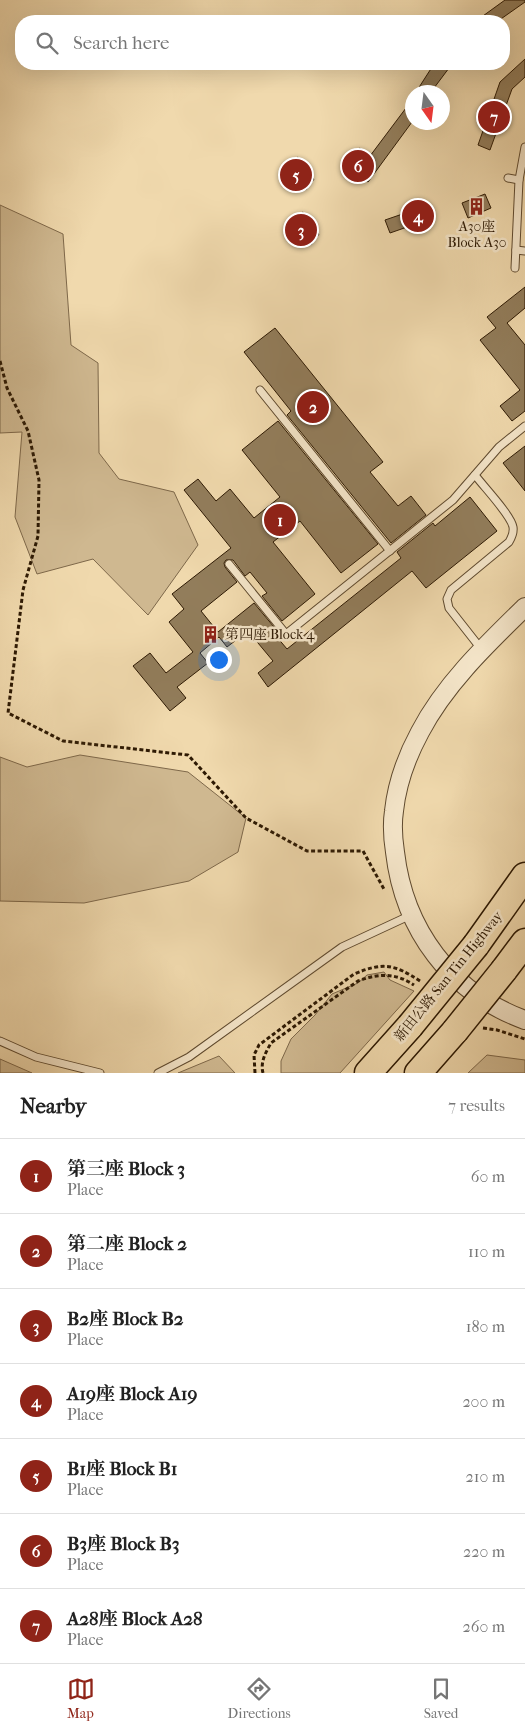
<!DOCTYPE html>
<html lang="en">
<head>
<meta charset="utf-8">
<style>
	:root { --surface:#fff; --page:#f2f2f2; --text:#222; --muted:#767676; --line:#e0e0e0; --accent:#8f2418 }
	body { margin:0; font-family:"IM FELL French Canon","Noto Serif TC",serif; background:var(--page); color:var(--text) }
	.compass { position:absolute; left:405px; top:85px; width:45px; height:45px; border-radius:50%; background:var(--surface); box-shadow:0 5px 20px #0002; rotate:166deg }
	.you { position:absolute; left:218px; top:659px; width:18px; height:18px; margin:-12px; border:4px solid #fff; border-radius:50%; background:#1a73e8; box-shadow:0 0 0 8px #1a73e833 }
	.badge { display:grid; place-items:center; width:32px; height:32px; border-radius:50%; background:var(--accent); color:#fff; font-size:16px; font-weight:700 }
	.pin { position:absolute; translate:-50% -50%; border:2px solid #fff; box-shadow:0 1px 5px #0006 }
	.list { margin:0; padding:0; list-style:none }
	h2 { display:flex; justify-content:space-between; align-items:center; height:65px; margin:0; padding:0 20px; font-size:21px }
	h2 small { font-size:16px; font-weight:400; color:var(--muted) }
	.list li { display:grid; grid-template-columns:32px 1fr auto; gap:15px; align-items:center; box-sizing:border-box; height:75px; padding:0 20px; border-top:1px solid var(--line) }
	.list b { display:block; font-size:19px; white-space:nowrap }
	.list p { margin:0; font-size:16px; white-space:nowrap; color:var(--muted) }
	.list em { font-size:16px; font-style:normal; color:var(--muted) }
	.icon { flex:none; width:28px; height:28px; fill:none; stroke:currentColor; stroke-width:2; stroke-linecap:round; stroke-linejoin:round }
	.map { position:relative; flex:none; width:525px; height:1073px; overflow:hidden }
	.search { position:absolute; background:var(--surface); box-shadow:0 5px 20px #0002; left:15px; right:15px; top:15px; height:55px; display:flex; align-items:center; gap:12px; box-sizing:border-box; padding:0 18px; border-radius:20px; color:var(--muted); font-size:19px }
	.sheet { height:590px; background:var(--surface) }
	nav { display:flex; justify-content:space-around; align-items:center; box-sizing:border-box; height:70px; border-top:1px solid var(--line); background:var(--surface); font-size:14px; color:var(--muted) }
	nav a { display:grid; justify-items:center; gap:2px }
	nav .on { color:var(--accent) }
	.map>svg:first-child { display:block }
	.green { fill:#cfb890; stroke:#7e684a }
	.building { fill:#927d5b; stroke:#2d1903 }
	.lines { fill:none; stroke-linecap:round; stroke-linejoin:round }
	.service-casing { stroke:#5e492e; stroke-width:9 }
	.tertiary-casing { stroke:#5e492e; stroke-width:20 }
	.motorway-casing { stroke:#2d1903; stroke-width:29 }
	.path { stroke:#2d1903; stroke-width:3; stroke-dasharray:4 2.5; stroke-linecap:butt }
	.service { stroke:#f5e6ca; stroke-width:7 }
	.tertiary { stroke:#f5e6ca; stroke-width:18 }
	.motorway { stroke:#f0d9ad; stroke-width:26 }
	.motorway-bridge-casing { stroke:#2d1903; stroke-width:29; stroke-linecap:butt }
	.motorway-bridge { stroke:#f0d9ad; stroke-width:26 }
	.labels { text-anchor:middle; stroke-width:5; stroke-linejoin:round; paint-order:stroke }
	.poi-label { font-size:14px; fill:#2d1903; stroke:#f5e6ca }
	.street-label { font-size:14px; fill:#2d1903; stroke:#f5e6ca }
</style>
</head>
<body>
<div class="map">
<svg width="525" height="1073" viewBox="0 0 525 1073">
	<rect width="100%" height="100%" fill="#f0d9ad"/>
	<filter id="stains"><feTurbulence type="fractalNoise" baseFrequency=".004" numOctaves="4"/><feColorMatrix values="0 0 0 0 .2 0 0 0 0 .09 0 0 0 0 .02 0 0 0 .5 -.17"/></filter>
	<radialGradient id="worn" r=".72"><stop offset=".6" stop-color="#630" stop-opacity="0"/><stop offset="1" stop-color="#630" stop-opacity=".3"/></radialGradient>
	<g class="green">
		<polygon points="0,205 63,234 71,345 98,363 99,453 119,479 174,492 198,545 148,615 93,559 37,574 15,517 22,432 0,433"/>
		<polygon points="80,755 188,772 246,818 238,852 189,881 84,903 0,901 0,757 27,767"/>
		<polygon points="384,972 390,980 414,991 340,1073 281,1073 281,1061 291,1039 315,1015 332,994 358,983 367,975"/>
		<polygon points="487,1055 525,1060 525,1073 468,1073"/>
		<polygon points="219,1056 235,1073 178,1073"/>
		<polygon points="0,1059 32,1073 0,1073"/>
	</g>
	<g class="building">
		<polygon points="505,0 525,0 525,2 498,21 476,21"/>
		<polygon points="525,59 525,77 512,89 490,150 478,145 500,82"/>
		<polygon points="434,64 452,64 431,92 416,92"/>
		<polygon points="412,100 412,122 368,182 356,173 352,178 342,171 359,148 370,156"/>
		<polygon points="297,157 306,164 302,170 314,179 306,190 294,181 289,187 280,180"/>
		<polygon points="485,194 491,208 468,218 462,203"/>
		<polygon points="426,206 430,219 390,233 385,220"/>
		<polygon points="302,212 312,219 307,225 319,234 311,245 299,236 294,242 284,235"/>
		<polygon points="525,287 525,308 507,323 525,345 525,411 512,421 500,406 520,390 480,340 496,328 487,317"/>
		<polygon points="275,328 383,462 370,472 398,506 411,496 426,515 391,543 287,415 291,411 244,352"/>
		<polygon points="278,421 378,544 341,573 300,521 273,542 315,594 282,621 262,596 267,593 250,572 245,576 233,560 226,560 224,563 225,567 237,582 201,611 218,632 254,603 274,627 271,630 287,649 401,558 397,552 433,523 435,526 470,497 497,531 426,588 412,571 268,687 258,673 273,661 248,631 227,647 219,637 200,653 208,663 177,687 186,698 170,711 133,666 150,653 166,673 193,652 169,622 184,609 172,594 231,548 184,490 198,479 216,501 230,489 254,518 280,497 242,450"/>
		<polygon points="525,446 525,491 503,463"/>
	</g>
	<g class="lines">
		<defs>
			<g id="service">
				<polyline points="508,178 519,180"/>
				<polyline points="516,250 525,251"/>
				<polyline points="515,268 519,180 525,147"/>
				<polyline points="260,390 390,551"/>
				<path d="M475 475C483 486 511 515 513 527 514 533 512 537 509 542L451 590 447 599 449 608 482 650"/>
				<polyline points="229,564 286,634 453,500 499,447 525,426"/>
				<polyline points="0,1041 36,1057 100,1073"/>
				<polyline points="158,1073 189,1057 342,947 411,915"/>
			</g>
			<path id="tertiary" d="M525 607C487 644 445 684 420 732 407 756 397 783 394 811 392 824 393 839 395 852 404 930 451 993 525 1020"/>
			<g id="motorway">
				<polyline points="476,945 525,876"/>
				<polyline points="504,970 525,942"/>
				<polyline points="368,1073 410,1026"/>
				<polyline points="418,1073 455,1031"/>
			</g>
		</defs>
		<use href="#service" class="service-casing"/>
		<use href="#tertiary" class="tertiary-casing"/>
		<use href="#motorway" class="motorway-casing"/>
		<g class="path">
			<polyline points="0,361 7,388 28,431 39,480 38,536 23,590 8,713 63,741 188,755 246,818 307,851 363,851 385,891"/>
			<polyline points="483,1028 497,1030 525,1039"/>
			<path d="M255 1073 254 1055 259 1045 354 974C383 962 394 964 420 981"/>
			<path d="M263 1073C260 1062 266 1052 271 1043L358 981C379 973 396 973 414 985"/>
		</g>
		<use href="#service" class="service"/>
		<use href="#tertiary" class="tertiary"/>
		<use href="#motorway" class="motorway"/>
		<defs>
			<g id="motorway-bridge">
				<polyline points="410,1026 476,945"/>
				<polyline points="455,1031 504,970"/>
			</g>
		</defs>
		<use href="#motorway-bridge" class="motorway-bridge-casing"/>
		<use href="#motorway-bridge" class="motorway-bridge"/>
	</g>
	<defs>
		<symbol id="building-bare" viewBox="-9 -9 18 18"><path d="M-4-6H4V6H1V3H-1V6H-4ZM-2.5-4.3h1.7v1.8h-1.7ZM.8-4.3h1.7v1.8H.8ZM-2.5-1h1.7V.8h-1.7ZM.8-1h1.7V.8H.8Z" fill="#8f2418" stroke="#f5e6ca" stroke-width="2.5" paint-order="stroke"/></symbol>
	</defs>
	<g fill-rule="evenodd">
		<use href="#building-bare" x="464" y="194" width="25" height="25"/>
		<use href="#building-bare" x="198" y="622" width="25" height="25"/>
	</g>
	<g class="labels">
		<g class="poi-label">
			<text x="477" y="231">A30座<tspan x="477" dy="16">Block A30</tspan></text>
			<text x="225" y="639" text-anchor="start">第四座 Block 4</text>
		</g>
		<g class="street-label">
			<text transform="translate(448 976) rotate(-51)" y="5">新田公路 San Tin Highway</text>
		</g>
	</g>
	<rect width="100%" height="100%" filter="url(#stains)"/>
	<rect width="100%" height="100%" fill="url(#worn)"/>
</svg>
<svg class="compass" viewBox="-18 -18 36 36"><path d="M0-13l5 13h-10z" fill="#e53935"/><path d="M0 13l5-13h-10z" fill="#767676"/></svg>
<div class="you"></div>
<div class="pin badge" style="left:280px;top:520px">1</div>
<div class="pin badge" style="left:313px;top:407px">2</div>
<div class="pin badge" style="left:301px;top:230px">3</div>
<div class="pin badge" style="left:418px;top:216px">4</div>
<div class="pin badge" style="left:296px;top:175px">5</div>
<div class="pin badge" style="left:358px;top:166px">6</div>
<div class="pin badge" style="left:494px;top:117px">7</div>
<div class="search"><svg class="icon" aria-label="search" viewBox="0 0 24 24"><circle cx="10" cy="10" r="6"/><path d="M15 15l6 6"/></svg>Search here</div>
</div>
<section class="sheet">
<h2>Nearby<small>7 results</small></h2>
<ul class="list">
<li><span class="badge">1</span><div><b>第三座 Block 3</b><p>Place</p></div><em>60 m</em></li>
<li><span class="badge">2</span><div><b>第二座 Block 2</b><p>Place</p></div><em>110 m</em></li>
<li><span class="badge">3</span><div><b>B2座 Block B2</b><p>Place</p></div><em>180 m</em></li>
<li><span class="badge">4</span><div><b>A19座 Block A19</b><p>Place</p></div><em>200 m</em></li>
<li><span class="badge">5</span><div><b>B1座 Block B1</b><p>Place</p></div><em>210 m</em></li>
<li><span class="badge">6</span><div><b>B3座 Block B3</b><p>Place</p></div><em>220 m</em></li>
<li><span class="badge">7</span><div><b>A28座 Block A28</b><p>Place</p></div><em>260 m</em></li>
</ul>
</section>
<nav>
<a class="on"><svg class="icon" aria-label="map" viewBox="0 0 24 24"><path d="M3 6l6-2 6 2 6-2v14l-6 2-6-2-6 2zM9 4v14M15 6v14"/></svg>Map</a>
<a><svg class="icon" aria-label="directions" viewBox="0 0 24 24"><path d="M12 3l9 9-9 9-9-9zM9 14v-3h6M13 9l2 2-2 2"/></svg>Directions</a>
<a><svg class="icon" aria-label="saved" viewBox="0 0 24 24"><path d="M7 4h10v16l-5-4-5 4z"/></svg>Saved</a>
</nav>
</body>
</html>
